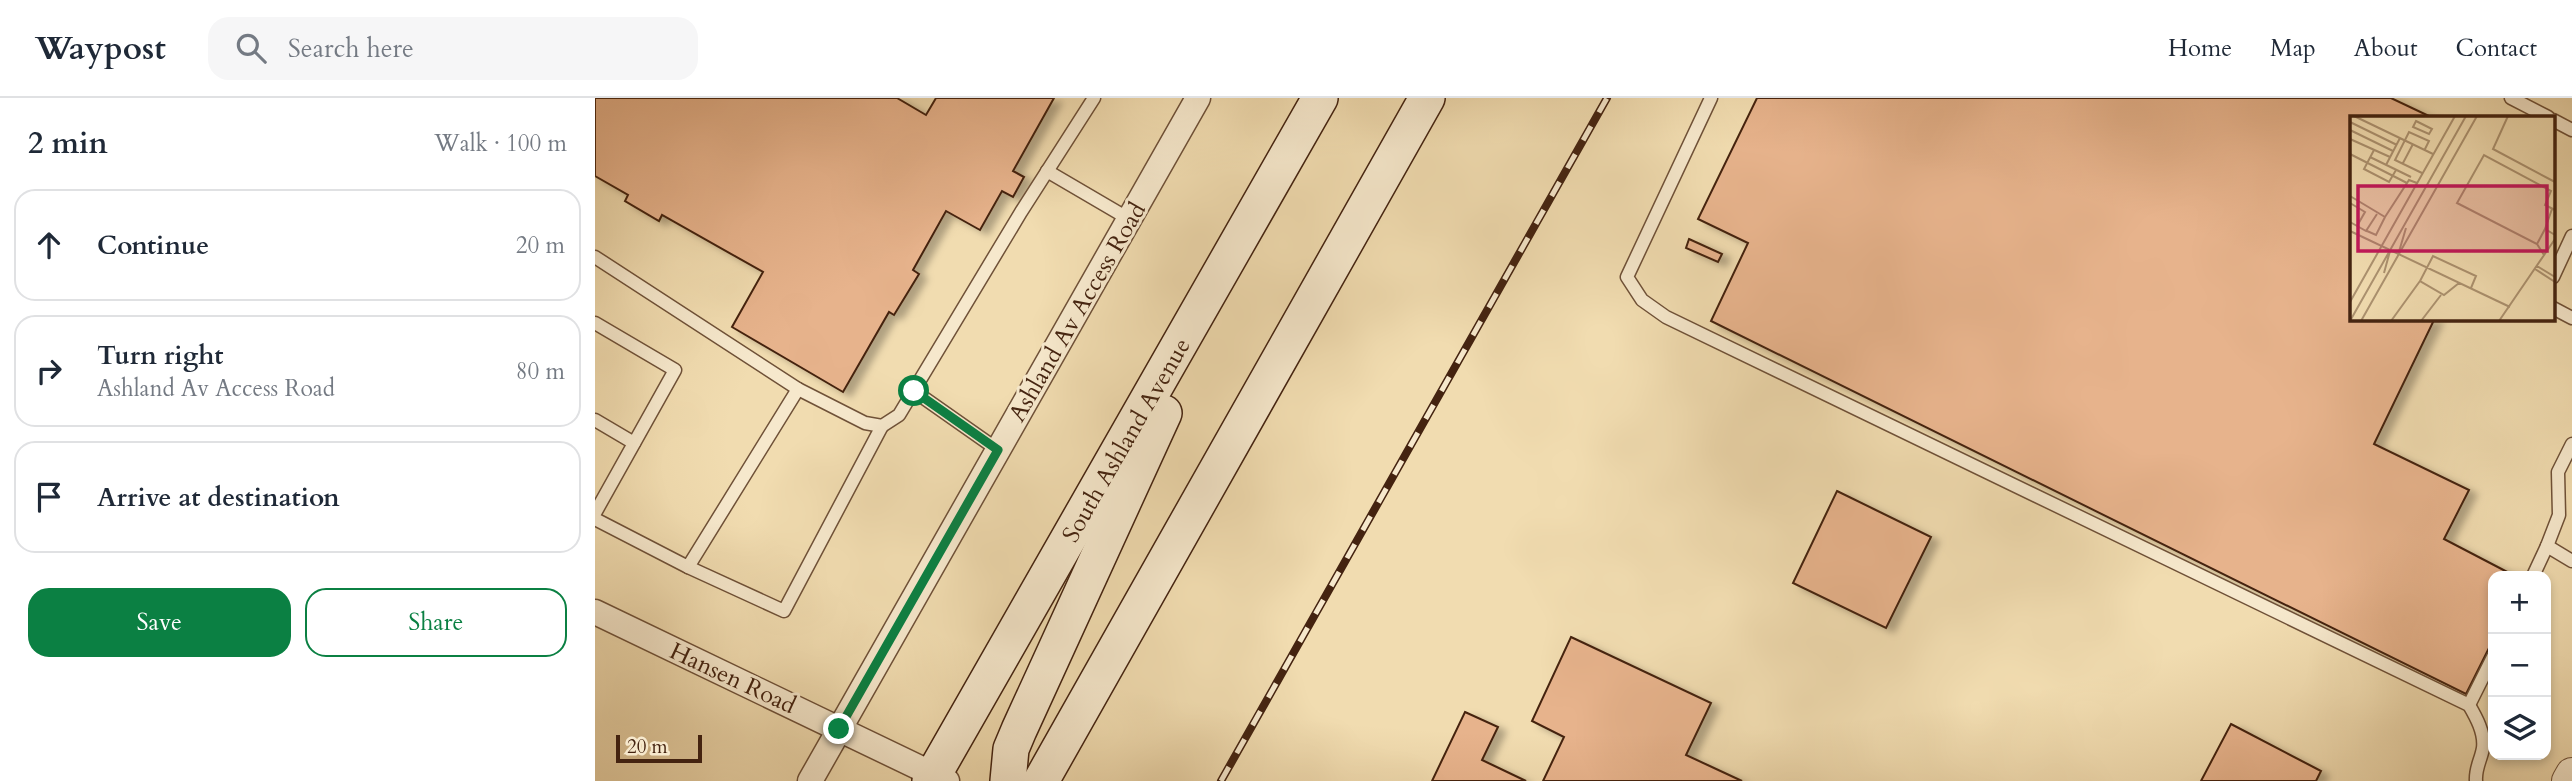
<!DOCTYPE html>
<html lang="en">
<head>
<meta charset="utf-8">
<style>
	:root { --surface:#fff; --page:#f6f6f7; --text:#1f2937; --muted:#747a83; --line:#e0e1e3; --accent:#0b8043 }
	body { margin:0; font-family:Cardo,serif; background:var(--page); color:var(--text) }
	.controls { position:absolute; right:21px; bottom:21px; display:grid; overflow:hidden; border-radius:14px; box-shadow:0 4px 10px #0003 }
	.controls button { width:63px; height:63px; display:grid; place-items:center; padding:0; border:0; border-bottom:2px solid var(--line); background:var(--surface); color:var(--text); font:35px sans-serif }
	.scale { position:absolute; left:21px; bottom:18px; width:86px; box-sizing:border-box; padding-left:7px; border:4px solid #442310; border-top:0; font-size:19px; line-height:24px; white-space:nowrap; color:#442310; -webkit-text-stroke:5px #f6e8cc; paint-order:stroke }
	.stop { position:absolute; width:21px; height:21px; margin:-16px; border:5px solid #0b8043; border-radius:50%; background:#fff }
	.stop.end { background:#0b8043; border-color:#fff; box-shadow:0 2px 7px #0008 }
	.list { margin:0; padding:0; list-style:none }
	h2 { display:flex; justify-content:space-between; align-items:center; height:91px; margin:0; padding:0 28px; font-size:30px }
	h2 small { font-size:23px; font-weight:400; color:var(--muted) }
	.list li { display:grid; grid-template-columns:46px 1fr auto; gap:21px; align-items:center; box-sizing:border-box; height:112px; margin:0 14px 14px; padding:0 14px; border:2px solid var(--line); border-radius:21px }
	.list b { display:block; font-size:26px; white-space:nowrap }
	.list p { margin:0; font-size:23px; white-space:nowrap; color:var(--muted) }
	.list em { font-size:23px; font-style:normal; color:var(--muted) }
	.actions { display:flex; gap:14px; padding:21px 28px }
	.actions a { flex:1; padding:16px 0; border:2px solid var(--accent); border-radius:21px; text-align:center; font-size:24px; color:var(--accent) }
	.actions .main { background:var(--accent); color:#fff }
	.icon { flex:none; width:38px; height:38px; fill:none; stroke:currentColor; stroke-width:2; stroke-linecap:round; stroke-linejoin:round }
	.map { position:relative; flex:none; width:1977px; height:683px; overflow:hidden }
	header { display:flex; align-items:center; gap:42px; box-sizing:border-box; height:98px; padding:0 35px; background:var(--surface); border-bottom:2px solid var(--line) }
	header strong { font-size:33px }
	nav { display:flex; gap:38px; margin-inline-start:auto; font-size:24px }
	.search { width:490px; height:63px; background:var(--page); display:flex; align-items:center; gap:18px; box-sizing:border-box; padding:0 24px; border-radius:21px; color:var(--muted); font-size:26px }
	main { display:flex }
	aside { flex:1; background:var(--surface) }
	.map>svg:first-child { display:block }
	.building { fill:#e7b38c; stroke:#442310; stroke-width:2; filter:url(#shadow) }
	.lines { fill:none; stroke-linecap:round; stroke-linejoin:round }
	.service-casing { stroke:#6f5138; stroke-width:15 }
	.minor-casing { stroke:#6f5138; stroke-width:27 }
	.tertiary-casing { stroke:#6f5138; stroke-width:34 }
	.secondary-casing { stroke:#442310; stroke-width:38 }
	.service { stroke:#f6e8cc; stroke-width:12 }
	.minor { stroke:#f6e8cc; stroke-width:24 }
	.tertiary { stroke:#f6e8cc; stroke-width:32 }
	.secondary { stroke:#f6e8cc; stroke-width:35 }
	.rail-casing { stroke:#442310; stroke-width:8 }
	.rail { stroke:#f6e8cc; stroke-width:5; stroke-dasharray:16; stroke-linecap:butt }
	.route { stroke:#0b8043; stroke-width:9 }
	.labels { text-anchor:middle; stroke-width:6; stroke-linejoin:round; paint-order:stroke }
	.street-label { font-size:24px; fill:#442310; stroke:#f6e8cc }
	.inset-road { fill:none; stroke:#ac9270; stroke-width:2 }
	.view { fill:#c2185b; fill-opacity:0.15; stroke:#c2185b; stroke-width:3.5 }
	.inset-edge { fill:none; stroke:#442310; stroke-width:3.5 }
</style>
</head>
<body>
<header>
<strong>Waypost</strong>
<div class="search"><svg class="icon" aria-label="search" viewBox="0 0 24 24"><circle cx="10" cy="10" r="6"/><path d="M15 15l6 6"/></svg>Search here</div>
<nav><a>Home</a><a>Map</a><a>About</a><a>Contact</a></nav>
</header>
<main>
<aside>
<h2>2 min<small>Walk · 100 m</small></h2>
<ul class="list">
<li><svg class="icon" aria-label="ahead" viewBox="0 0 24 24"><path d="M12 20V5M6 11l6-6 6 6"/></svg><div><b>Continue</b></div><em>20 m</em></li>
<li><svg class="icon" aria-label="right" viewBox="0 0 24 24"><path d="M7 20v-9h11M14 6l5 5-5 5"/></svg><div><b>Turn right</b><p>Ashland Av Access Road</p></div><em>80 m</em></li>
<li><svg class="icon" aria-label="arrive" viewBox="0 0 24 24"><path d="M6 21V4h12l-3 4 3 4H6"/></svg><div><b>Arrive at destination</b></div></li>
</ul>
<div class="actions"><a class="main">Save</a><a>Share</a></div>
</aside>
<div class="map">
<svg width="1977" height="683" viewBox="0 0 1977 683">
	<defs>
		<filter id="shadow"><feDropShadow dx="8" dy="4.5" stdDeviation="3.5" flood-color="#0004"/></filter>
	</defs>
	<rect width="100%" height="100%" fill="#f1dcb0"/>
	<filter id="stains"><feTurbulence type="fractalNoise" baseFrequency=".00286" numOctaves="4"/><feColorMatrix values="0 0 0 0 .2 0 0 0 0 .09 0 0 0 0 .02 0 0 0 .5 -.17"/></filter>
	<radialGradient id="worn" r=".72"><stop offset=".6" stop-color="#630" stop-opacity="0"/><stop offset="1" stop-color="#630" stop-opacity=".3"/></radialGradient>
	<g class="building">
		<polygon points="0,0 302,0 331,17 341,0 459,0 418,73 429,79 418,99 407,93 385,132 351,113 318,172 324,176 299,217 294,214 248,294 137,229 168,174 67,117 64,123 30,103 33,97 0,78"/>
		<polygon points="1162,0 1796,0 1836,19 1756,19 1756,220 1840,220 1779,346 1874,392 1849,441 1920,478 1898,478 1898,542 1871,596 1116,223 1153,145 1103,121"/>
		<polygon points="1094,141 1127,156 1123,164 1091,150"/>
		<polygon points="1242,393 1336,439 1291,530 1198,485"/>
		<polygon points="976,539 1116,605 1091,657 1147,683 948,683 969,639 937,623"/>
		<polygon points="870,614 903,629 887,662 931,683 837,683"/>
		<polygon points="1636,626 1726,673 1721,683 1606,683"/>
	</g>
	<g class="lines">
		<defs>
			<g id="service">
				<path d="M1116 0 1032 179 1047 202 1071 219 1874 607C1881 619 1890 635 1888 650 1886 662 1880 670 1881 683"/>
				<polyline points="1916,0 1953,19"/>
				<polyline points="1958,22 1977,32"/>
				<polyline points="452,73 534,121"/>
				<polyline points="0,159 203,291 270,325 287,328 304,317 426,114 499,0"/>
				<polyline points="1958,179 1977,138"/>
				<polyline points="1958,210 1977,220"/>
				<polyline points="0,225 80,272 0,415"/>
				<polyline points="319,293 403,352"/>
				<polyline points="0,322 39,345"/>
				<polyline points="0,421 93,469 203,291"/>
				<polyline points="1952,448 1964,417 1963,374 1977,346"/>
				<polyline points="93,469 189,513 287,328"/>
				<polyline points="1938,478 1952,448 1977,463"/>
				<polyline points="1874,607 1898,559"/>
			</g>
			<g id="minor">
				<polyline points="0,514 352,683"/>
				<polyline points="215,683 603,0"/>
			</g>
			<polyline id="tertiary" points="1973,683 1977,676"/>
			<g id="secondary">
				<polyline points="335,683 725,0"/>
				<polyline points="413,683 416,651 424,632 569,315"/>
				<polyline points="446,683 832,0"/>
			</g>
		</defs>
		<use href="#service" class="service-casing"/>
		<use href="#minor" class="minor-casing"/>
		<use href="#tertiary" class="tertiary-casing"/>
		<use href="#secondary" class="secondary-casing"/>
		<use href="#service" class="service"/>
		<use href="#minor" class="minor"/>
		<use href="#tertiary" class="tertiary"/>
		<use href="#secondary" class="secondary"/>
		<defs>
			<polyline id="rail" points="626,683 1012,0"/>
		</defs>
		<use href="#rail" class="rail-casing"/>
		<use href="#rail" class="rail"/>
	</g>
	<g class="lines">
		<polyline class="route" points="244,631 403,352 319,293"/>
	</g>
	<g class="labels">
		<g class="street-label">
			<text transform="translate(482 214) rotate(-60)" y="8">Ashland Av Access Road</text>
			<text transform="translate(531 342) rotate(-60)" y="8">South Ashland Avenue</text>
			<text transform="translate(138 580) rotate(25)" y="8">Hansen Road</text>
		</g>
	</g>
	<g transform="translate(1755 18)">
		<rect width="205" height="205" fill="#f1dcb0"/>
		<path class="inset-road" d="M4 0 83 38M158 0 143 33 205 66M66 5 82 13 79 18 63 11ZM0 6 47 29M0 14 43 35M0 23 40 41M24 34 14 53 39 66 46 54M0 38 57 67M20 41 61 61M53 47 63 28M36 49 50 22M72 57 45 44 59 16 79 25 75 33M0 80 35 101 59 64 67 67M0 87 15 96 7 110M0 106 16 115 27 98M195 113 202 93M0 115 160 191M17 115 26 119 35 101M187 128 195 113 205 119M48 139 56 112M194 139 187 128 107 87 134 39 201 75 195 89 205 94M187 150 205 161M185 153 205 166M34 157 40 135M109 167 94 179 70 165 83 140 126 160 121 172M0 186 105 0M0 205 116 0M11 205 127 0M41 205 70 165M71 205 91 179M149 205 205 123"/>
		<path class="view" d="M8 70H197V135H8Z"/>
		<rect width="205" height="205" class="inset-edge"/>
	</g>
	<rect width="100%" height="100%" filter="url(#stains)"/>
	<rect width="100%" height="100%" fill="url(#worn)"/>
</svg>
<div class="controls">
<button>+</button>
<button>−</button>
<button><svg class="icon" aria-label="layers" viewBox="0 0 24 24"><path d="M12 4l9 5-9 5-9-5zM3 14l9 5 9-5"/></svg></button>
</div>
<div class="scale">20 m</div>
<div class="stop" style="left:319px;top:293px"></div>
<div class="stop end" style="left:244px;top:631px"></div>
</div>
</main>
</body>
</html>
